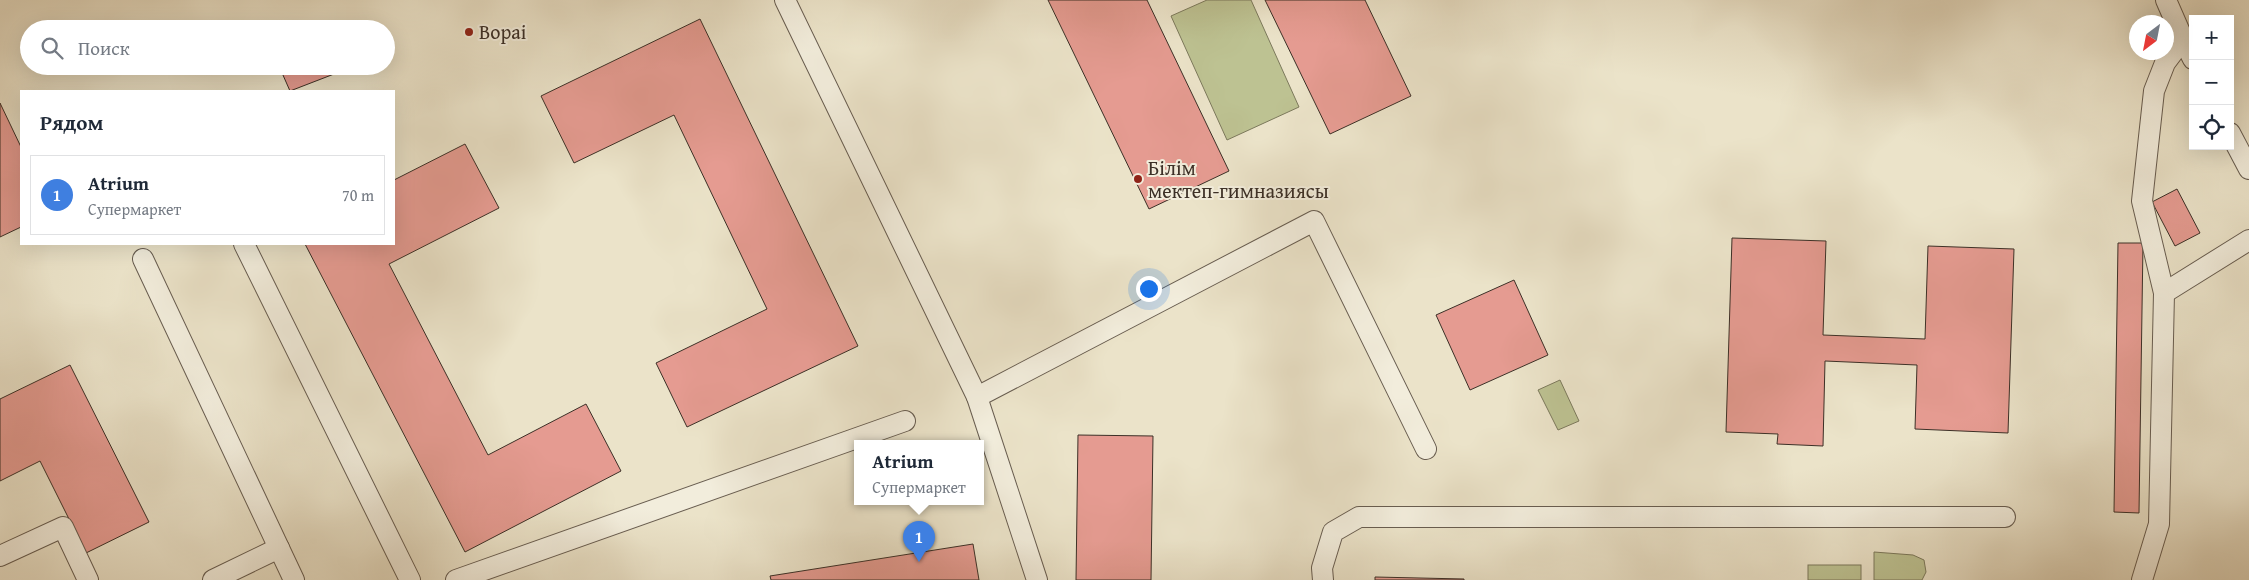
<!DOCTYPE html>
<html lang="ru">
<head>
<meta charset="utf-8">
<style>
	:root { --surface:#fff; --page:#f2f2f3; --text:#1f2937; --muted:#747a83; --line:#e0e1e3; --accent:#d93025 }
	body { margin:0; font-family:"Gentium Book Plus",serif; background:var(--page); color:var(--text) }
	.controls { position:absolute; right:15px; top:15px; display:grid; overflow:hidden; border-radius:0px; box-shadow:0 5px 20px #0002 }
	.controls button { width:45px; height:45px; display:grid; place-items:center; padding:0; border:0; border-bottom:1px solid var(--line); background:var(--surface); color:var(--text); font:25px sans-serif }
	.compass { position:absolute; left:2129px; top:15px; width:45px; height:45px; border-radius:50%; background:var(--surface); box-shadow:0 5px 20px #0002; rotate:212deg }
	.you { position:absolute; left:1148px; top:288px; width:18px; height:18px; margin:-12px; border:4px solid #fff; border-radius:50%; background:#1a73e8; box-shadow:0 0 0 8px #1a73e833 }
	.badge { display:grid; place-items:center; width:32px; height:32px; border-radius:50%; background:var(--accent); color:#fff; font-size:16px; font-weight:700 }
	.pin { position:absolute; translate:-50% -41px; filter:drop-shadow(0 1px 2px #0008) }
	.pin::after { content:''; position:absolute; top:26px; width:18px; height:15px; background:inherit; clip-path:polygon(0 0,100% 0,50% 100%) }
	.popup { position:absolute; left:854px; top:440px; width:130px; height:65px; box-sizing:border-box; display:grid; place-content:center; border-radius:0px; background:var(--surface); filter:drop-shadow(0 1px 4px #0005); font-size:16px; white-space:nowrap; color:var(--muted) }
	.popup b { font-size:19px; color:var(--text) }
	.popup::after { content:''; position:absolute; left:50%; top:100%; margin-left:-10px; border:10px solid transparent; border-top-color:var(--surface) }
	.list { margin:0; padding:0; list-style:none }
	h2 { display:flex; justify-content:space-between; align-items:center; height:65px; margin:0; padding:0 20px; font-size:21px }
	h2 small { font-size:16px; font-weight:400; color:var(--muted) }
	.list li { display:grid; grid-template-columns:32px 1fr auto; gap:15px; align-items:center; box-sizing:border-box; height:80px; margin:0 10px 10px; padding:0 10px; border:1px solid var(--line); border-radius:0px }
	.list b { display:block; font-size:19px; white-space:nowrap }
	.list p { margin:0; font-size:16px; white-space:nowrap; color:var(--muted) }
	.list em { font-size:16px; font-style:normal; color:var(--muted) }
	.icon { flex:none; width:28px; height:28px; fill:none; stroke:currentColor; stroke-width:2; stroke-linecap:round; stroke-linejoin:round }
	.map { position:relative; flex:none; width:2249px; height:580px; overflow:hidden }
	.search { position:absolute; background:var(--surface); box-shadow:0 5px 20px #0002; left:20px; top:20px; width:375px; height:55px; display:flex; align-items:center; gap:12px; box-sizing:border-box; padding:0 18px; border-radius:28px; color:var(--muted); font-size:19px }
	.panel { position:absolute; background:var(--surface); box-shadow:0 5px 20px #0002; left:20px; top:90px; width:375px; height:155px; border-radius:0px }
	.map>svg:first-child { display:block }
	.green { fill:#bdc292; stroke:#7c795c }
	.building { fill:#e59b91; stroke:#3c3027 }
	.lines { fill:none; stroke-linecap:round; stroke-linejoin:round }
	.lane-casing { stroke:#685d50; stroke-width:22 }
	.lane { stroke:#f2eddc; stroke-width:20 }
	.poi-dot { fill:#8f2418; stroke:#f2eddc; stroke-width:2 }
	.labels { text-anchor:middle; stroke-width:4; stroke-linejoin:round; paint-order:stroke }
	.poi-label { font-size:20px; fill:#3c3027; stroke:#f2eddc; text-anchor:start }
</style>
</head>
<body>
<div class="map">
<svg width="2249" height="580" viewBox="0 0 2249 580">
	<rect width="100%" height="100%" fill="#ebe3c9"/>
	<filter id="stains"><feTurbulence type="fractalNoise" baseFrequency=".004" numOctaves="4"/><feColorMatrix values="0 0 0 0 .2 0 0 0 0 .09 0 0 0 0 .02 0 0 0 .5 -.17"/></filter>
	<radialGradient id="worn" r=".72"><stop offset=".6" stop-color="#630" stop-opacity="0"/><stop offset="1" stop-color="#630" stop-opacity=".3"/></radialGradient>
	<g class="green">
		<polygon points="1207,0 1251,0 1299,107 1227,140 1171,16"/>
		<polygon points="1560,380 1579,421 1558,430 1538,390"/>
		<polygon points="1874,552 1913,555 1924,560 1926,572 1922,580 1874,580"/>
		<rect x="1808" y="565" width="53" height="15"/>
	</g>
	<g class="building">
		<polygon points="1048,0 1147,0 1229,171 1149,209"/>
		<polygon points="1265,0 1365,0 1411,96 1330,134"/>
		<polygon points="700,19 858,346 687,427 656,363 767,309 674,115 574,163 541,96"/>
		<polygon points="279,66 346,66 347,69 290,91"/>
		<polygon points="0,103 21,147 21,227 0,237"/>
		<polygon points="465,144 499,208 389,264 488,455 586,404 621,471 465,552 305,244 394,244 394,180"/>
		<polygon points="2177,189 2200,233 2175,246 2152,202"/>
		<polygon points="1732,238 1826,241 1823,335 1925,339 1928,246 2014,249 2008,433 1915,429 1917,365 1825,361 1823,446 1777,444 1778,434 1726,432"/>
		<polygon points="2118,243 2143,243 2139,513 2114,512"/>
		<polygon points="1514,280 1548,355 1470,390 1436,315"/>
		<polygon points="70,365 149,522 86,553 40,461 0,481 0,399"/>
		<polygon points="1078,435 1153,436 1151,580 1076,580"/>
		<polygon points="973,544 979,580 771,580 770,576"/>
		<polygon points="1375,577 1464,579 1464,580 1375,580"/>
	</g>
	<g class="lines">
		<defs>
			<g id="lane">
				<polyline points="785,0 977,397"/>
				<polyline points="2183,39 2193,59"/>
				<polyline points="2230,133 2249,169"/>
				<polyline points="244,244 410,580"/>
				<polyline points="143,259 294,580"/>
				<polyline points="2164,293 2249,240"/>
				<polyline points="0,556 63,527 88,580"/>
				<polyline points="213,580 279,548"/>
				<polyline points="456,580 905,421"/>
				<polyline points="1037,580 977,397 1314,221 1426,449"/>
				<polyline points="1323,580 1322,568 1333,532 1359,517 2005,517"/>
				<polyline points="2142,580 2159,524 2164,293 2142,201 2154,91 2165,63 2183,39 2166,0"/>
			</g>
		</defs>
		<use href="#lane" class="lane-casing"/>
		<use href="#lane" class="lane"/>
	</g>
	<g class="poi-dot">
		<circle cx="469" cy="32" r="5"/>
		<circle cx="1138" cy="179" r="5"/>
	</g>
	<g class="labels">
		<g class="poi-label">
			<text x="479" y="39">Bopai</text>
			<text x="1148" y="175">Білім<tspan x="1148" dy="23">мектеп-гимназиясы</tspan></text>
		</g>
	</g>
	<rect width="100%" height="100%" filter="url(#stains)"/>
	<rect width="100%" height="100%" fill="url(#worn)"/>
</svg>
<div class="controls">
<button>+</button>
<button>−</button>
<button><svg class="icon" aria-label="locate" viewBox="0 0 24 24"><circle cx="12" cy="12" r="6"/><path d="M12 2v4M12 18v4M2 12h4M18 12h4"/></svg></button>
</div>
<svg class="compass" viewBox="-18 -18 36 36"><path d="M0-13l5 13h-10z" fill="#e53935"/><path d="M0 13l5-13h-10z" fill="#747a83"/></svg>
<div class="you"></div>
<div class="pin badge" style="left:919px;top:562px;background:#3f7fe0">1</div>
<div class="popup"><b>Atrium</b>Супермаркет</div>
<div class="search"><svg class="icon" aria-label="search" viewBox="0 0 24 24"><circle cx="10" cy="10" r="6"/><path d="M15 15l6 6"/></svg>Поиск</div>
<section class="panel">
<h2>Рядом<small></small></h2>
<ul class="list">
<li><span class="badge" style="background:#3f7fe0">1</span><div><b>Atrium</b><p>Супермаркет</p></div><em>70 m</em></li>
</ul>
</section>
</div>
</body>
</html>
